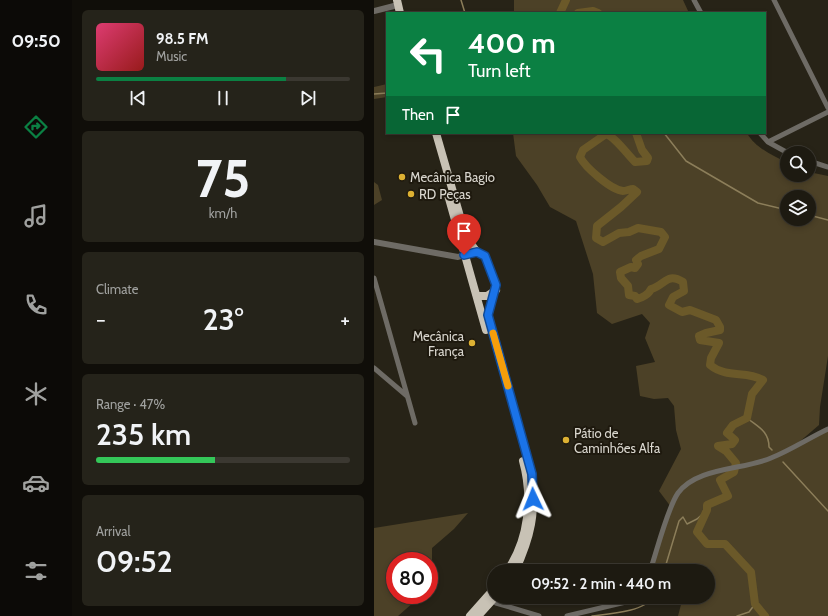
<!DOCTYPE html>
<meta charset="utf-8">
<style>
:root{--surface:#1d1a11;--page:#25231a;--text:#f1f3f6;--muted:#a0a19f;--line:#3b3831;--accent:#0b8043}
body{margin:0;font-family:Cabin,sans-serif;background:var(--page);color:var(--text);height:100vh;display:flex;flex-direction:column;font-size:15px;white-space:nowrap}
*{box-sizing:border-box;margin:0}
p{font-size:13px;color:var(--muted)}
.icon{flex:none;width:22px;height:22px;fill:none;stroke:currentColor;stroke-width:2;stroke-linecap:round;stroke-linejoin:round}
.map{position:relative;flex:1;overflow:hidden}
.side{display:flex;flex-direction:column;gap:10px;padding:10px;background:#100e09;width:302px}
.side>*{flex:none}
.hud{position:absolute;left:12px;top:12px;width:380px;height:122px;border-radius:0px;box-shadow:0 2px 6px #0003,0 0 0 1px var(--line);background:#0b8043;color:#fff;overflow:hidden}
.buttons{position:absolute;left:406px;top:146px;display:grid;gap:8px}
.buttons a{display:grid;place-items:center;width:36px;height:36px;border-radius:50%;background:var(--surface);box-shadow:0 2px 6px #0003,0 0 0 1px var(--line);font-size:20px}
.speed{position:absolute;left:12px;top:552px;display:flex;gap:8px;font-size:20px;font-weight:700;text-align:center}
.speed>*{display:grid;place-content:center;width:52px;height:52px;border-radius:50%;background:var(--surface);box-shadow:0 2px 6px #0003,0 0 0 1px var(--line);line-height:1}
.speed .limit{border:6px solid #d22;background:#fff;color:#111}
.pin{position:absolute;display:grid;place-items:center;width:34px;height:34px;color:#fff;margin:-41px -17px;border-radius:50% 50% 50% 0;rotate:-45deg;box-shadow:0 0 4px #0007}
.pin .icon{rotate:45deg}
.me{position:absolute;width:44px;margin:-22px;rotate:358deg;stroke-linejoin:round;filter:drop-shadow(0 0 3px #0008)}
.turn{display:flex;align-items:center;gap:14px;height:84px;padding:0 16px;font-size:18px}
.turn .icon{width:52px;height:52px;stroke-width:2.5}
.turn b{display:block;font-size:28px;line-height:34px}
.then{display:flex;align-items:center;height:38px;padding:0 16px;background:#0003;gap:8px;font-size:15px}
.big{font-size:30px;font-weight:600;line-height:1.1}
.side .card{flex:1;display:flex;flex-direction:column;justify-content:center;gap:6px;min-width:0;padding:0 14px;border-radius:6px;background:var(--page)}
.side .dial{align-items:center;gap:0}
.dial b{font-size:52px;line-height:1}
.song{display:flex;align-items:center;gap:12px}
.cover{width:48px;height:48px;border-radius:6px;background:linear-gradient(135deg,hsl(340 70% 55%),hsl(0 70% 35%))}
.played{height:4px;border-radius:2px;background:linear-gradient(90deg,var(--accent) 75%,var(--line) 75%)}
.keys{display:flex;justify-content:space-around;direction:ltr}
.heat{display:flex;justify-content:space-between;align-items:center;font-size:22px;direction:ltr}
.charge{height:6px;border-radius:3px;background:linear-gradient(90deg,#34c759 47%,var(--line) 0)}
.trip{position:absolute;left:113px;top:564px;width:228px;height:40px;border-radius:20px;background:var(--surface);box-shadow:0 2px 6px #0003,0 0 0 1px var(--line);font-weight:600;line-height:40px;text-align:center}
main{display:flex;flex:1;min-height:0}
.tab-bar{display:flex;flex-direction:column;width:72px;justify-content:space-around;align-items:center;background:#0c0a07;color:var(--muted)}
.tab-bar .icon{width:28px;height:28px}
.tab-bar .active{color:var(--accent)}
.tab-bar b{font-size:18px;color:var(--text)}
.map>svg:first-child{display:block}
</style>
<main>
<nav class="tab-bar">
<b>09:50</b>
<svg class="icon active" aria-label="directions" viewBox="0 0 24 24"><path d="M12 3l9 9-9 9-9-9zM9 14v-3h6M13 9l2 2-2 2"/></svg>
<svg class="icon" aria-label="music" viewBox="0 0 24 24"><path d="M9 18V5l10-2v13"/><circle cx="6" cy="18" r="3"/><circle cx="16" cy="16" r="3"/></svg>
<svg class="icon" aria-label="phone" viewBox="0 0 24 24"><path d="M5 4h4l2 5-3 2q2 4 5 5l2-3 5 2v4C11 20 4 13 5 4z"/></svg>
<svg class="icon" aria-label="climate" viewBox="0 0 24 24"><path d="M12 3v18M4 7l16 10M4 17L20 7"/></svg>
<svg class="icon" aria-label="car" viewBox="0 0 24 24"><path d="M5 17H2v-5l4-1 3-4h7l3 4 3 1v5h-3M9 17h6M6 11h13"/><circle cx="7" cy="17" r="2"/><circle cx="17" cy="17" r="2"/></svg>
<svg class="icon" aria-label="filters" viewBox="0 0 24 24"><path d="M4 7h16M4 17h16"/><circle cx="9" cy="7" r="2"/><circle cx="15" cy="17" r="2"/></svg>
</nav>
<section class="side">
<div class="card">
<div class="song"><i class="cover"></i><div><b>98.5 FM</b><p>Music</p></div></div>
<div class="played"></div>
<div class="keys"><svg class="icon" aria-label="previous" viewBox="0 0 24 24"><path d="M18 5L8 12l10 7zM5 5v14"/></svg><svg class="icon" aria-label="pause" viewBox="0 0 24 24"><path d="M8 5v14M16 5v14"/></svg><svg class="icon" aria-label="next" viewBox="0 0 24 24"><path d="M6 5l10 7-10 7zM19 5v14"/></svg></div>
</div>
<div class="card dial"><b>75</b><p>km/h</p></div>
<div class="card"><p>Climate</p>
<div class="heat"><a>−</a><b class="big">23°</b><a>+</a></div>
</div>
<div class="card"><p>Range · 47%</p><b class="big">235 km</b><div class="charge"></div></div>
<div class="card"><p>Arrival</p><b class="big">09:52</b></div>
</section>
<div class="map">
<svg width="454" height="616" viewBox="0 0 454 616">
<rect width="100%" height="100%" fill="#272317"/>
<!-- green -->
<path fill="#4c4127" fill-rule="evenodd" d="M140 0H309L315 13H140Z
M13 84V97L0 99V87Z
M139 133H373C381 148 399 155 413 163V175H435V172L454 176V356L446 407 445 425 424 443 454 429V616H304L309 597H334V571H276L297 507 285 491 307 449 302 430 300 406 294 398 280 399 266 396 262 366 281 362 271 338 276 323 268 314 238 324 223 313 219 274 202 221 176 207 163 185 142 156ZM413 197H435V219H413Z
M0 182 4 185 8 200 0 205Z
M94 513 80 529 58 548V581L55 587V561H21V595H48L24 616H0V528Z"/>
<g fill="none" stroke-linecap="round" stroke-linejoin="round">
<!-- stream -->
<path stroke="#8c7e5a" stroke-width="1.5" d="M87 0 91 13
M0 94 13 93
M290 133 312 161 384 203 413 210
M435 215 454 220
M373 418C384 427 395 431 395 447L398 450
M409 462 454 511
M290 571 305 521 309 517 313 524 323 519 333 510
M218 616C234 614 271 612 278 597
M363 616 375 612 381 604"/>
<!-- river -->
<path stroke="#6b5929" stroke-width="8" d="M186 13 192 0
M204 13 219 11 224 13
M262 133 268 150 274 158 273 161 261 162C253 154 241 137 232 134L209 150 206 157C211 167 237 190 249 191 252 191 256 189 259 189L263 192 247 207 223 226 222 238 229 242 245 233 255 232 264 228 287 232 291 237 285 249 267 256 262 260 264 264 261 268 257 267 246 272 247 278 254 286 255 295 261 296 263 299C268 298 275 294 277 289 291 285 293 272 309 282L310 291 299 297 295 305 308 312 316 310 342 320 346 327V330L332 333 325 336 326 340 345 343 337 358 336 365C353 379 372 370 389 380L378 394 373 418 359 425 353 433 361 440 358 444 344 446 352 451 362 463 360 472 346 480 354 496 333 505V510L323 532 333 544H351L377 572 381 604 391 616"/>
<!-- minor -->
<path stroke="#6e6b65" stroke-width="5" d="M320 0 327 13
M400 0 454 108
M386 133 394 142 414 153
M394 142 454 112
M435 161 454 167
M0 278 41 423
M0 368 33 396
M276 571C283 551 293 509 304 493 323 467 369 470 397 458 417 450 435 438 454 429
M118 600 122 603 165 616
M193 616 256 601 264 597"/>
<!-- tertiary -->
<path stroke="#6e6b65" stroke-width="6" d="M0 11 20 6
M0 242 84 257 90 255"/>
<!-- trunk -->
<path stroke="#c8c2b5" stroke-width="8" d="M23 0 26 13
M62 133 92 237 103 252 111 256 122 285 114 315 158 474C162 513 157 537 141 571
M74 195 112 330
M103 296H113L122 290
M133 571C155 540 159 497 149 461
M96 616 120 589
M104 616 121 597"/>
</g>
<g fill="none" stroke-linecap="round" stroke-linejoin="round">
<defs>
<path id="route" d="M90 255 103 252 111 256 122 285 114 315 158 474 159 499"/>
</defs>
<!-- route casing -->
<use href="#route" stroke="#114b97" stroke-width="10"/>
<!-- route -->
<use href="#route" stroke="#1a73e8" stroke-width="7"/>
<!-- slow -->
<path stroke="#f59e0b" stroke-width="7" d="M119 333 134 386"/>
</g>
<!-- markers -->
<g fill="#ddb133" stroke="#1e190e" stroke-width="1.5">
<circle cx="28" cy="177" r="4"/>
<circle cx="37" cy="194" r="4"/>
<circle cx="98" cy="343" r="4"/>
<circle cx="192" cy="440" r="4"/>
</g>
<g text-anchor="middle" stroke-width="4" stroke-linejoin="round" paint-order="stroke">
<!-- poi labels -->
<g font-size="13" fill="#d9d6ce" stroke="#1e190e" text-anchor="start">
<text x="36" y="182">Mecânica Bagio</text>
<text x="45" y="199">RD Peças</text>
<text x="90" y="341" text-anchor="end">Mecânica<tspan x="90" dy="15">França</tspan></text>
<text x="200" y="438">Pátio de<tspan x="200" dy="15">Caminhões Alfa</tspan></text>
</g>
</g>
</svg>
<div class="buttons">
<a><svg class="icon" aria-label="search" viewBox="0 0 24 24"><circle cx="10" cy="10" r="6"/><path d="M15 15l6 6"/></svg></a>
<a><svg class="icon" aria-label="layers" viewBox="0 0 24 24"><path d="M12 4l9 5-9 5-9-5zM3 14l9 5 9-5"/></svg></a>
</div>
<div class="speed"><div class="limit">80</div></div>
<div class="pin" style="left:90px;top:255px;background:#d93025"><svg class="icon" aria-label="arrive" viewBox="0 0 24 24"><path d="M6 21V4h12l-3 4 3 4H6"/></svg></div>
<svg class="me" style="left:159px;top:499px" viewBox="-20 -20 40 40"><path d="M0-17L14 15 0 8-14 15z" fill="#1a73e8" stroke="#fff" stroke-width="4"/></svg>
<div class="trip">09:52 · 2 min · 440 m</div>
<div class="hud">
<div class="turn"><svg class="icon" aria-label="left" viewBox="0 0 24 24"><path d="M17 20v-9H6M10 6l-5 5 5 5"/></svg><div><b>400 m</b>Turn left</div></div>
<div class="then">Then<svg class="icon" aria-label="arrive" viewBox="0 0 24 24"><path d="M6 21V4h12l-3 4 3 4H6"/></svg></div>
</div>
</div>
</main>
